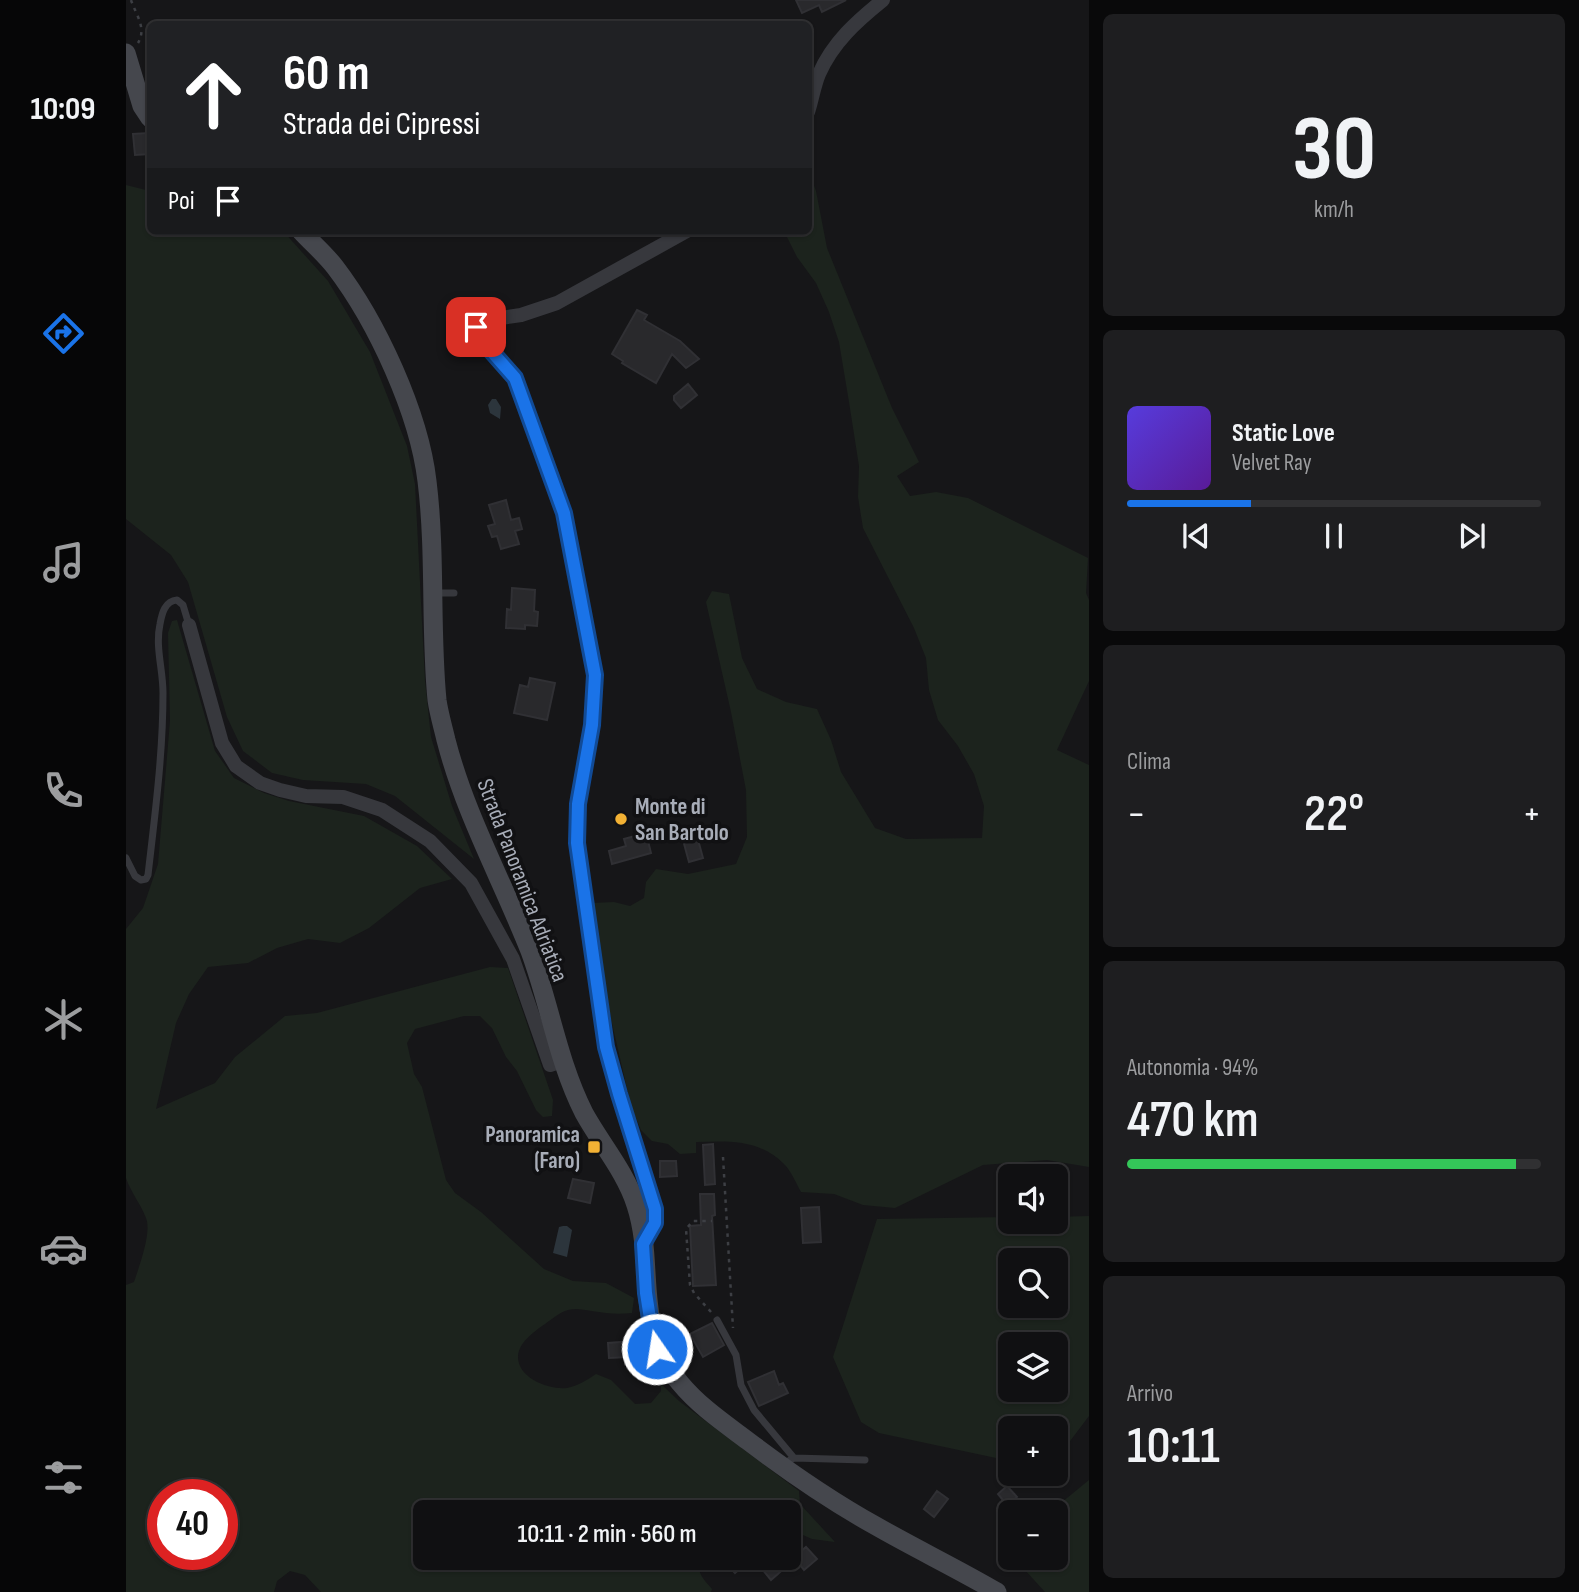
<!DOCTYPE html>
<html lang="it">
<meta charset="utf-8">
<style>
:root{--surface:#101012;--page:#1e1e20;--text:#f1f3f6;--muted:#9c9d9f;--line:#303032;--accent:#1a73e8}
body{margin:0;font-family:"Sofia Sans Condensed",sans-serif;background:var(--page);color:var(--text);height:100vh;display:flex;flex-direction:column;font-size:26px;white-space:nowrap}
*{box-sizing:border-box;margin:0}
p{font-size:23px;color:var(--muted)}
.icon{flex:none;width:38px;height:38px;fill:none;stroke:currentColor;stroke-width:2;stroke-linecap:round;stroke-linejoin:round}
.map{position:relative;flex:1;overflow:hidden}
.drawer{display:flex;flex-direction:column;gap:14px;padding:14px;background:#09090a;width:490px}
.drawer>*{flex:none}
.banner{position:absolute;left:21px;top:21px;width:665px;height:214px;border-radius:10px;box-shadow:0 2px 5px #0004,0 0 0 2px var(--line);background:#202124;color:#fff;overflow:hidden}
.controls{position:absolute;left:872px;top:1164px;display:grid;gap:14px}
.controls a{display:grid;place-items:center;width:70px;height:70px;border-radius:10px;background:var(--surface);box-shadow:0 2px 5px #0004,0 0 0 2px var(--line);font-size:35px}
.speed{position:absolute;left:21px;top:1479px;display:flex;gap:14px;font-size:35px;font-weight:700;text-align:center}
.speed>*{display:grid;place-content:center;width:91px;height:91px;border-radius:50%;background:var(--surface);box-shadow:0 2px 5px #0004,0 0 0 2px var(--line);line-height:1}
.speed .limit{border:10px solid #d22;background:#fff;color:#111}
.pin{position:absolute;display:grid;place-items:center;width:60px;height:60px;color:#fff;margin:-30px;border-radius:14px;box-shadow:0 4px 10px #0006}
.me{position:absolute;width:77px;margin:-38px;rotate:347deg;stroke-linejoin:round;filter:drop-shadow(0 0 5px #0008)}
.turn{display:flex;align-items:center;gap:24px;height:147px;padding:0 21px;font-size:32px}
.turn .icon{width:91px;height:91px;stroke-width:2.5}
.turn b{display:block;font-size:49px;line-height:60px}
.then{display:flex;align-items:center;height:66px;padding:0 21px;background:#0003;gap:14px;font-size:26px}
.big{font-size:52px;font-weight:600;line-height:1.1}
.drawer .card{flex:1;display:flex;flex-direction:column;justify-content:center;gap:10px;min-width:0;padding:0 24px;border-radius:10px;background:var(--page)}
.drawer .dial{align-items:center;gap:0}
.dial b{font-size:91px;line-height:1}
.song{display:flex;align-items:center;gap:21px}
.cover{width:84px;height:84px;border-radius:10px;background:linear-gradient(135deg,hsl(250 70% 55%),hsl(270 70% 35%))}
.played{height:7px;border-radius:4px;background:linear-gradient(90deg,var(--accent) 30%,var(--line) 30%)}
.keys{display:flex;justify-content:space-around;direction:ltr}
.heat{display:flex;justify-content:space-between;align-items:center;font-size:38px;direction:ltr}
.charge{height:10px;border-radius:5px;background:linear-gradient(90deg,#34c759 94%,var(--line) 0)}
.trip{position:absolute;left:287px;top:1500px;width:388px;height:70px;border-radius:10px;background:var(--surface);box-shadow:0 2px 5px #0004,0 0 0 2px var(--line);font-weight:600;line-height:70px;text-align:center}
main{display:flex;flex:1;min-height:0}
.tabs{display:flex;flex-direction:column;width:126px;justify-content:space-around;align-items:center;background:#060607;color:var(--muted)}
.tabs .icon{width:49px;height:49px}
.tabs .active{color:var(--accent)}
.tabs b{font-size:32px;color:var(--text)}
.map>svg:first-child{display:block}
</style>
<main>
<nav class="tabs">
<b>10:09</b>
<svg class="icon active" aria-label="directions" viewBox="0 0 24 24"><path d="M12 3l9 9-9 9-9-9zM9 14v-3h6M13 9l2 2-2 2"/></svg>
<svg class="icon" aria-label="music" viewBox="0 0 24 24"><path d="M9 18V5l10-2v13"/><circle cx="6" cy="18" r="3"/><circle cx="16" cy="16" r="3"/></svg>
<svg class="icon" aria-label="phone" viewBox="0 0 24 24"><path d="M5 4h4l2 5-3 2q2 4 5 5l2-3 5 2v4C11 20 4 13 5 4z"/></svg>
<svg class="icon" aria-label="climate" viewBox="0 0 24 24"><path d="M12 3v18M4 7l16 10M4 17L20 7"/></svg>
<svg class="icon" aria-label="car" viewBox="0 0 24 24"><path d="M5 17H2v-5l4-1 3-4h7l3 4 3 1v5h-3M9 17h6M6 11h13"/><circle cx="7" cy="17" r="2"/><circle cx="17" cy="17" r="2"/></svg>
<svg class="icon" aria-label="filters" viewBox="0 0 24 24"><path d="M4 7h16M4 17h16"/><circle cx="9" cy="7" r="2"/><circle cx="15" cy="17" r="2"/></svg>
</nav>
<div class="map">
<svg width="963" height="1592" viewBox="0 0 963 1592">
<rect width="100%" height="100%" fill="#161618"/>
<!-- green -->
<path fill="#1c231d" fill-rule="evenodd" d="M683 171 690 191 701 248 766 408 793 462 771 476 784 496 810 492 842 498 962 558 960 593 963 600V681L931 750 963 765V1167L921 1160 857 1165 769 1208 737 1205 708 1194 675 1192C670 1183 665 1171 658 1164 633 1139 603 1141 570 1142V1153L554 1154 542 1144 526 1141 515 1130 505 1106 485 1019 466 903 488 902 504 906 518 898 520 882 530 869 562 874 610 864 621 837 620 790 605 712 580 602 586 591 603 594 616 658 631 689 660 702 691 709 705 740 715 772 749 828 780 839 856 838 858 806 848 774 832 746 812 720 803 690 800 658 788 628 737 528 732 497 733 466 723 402 713 342 703 312 690 283 671 257 658 231H682Z
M0 185 24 191V231H157L202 281 244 352 281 446 289 484 299 681 305 737 326 806 348 859 269 796 240 784 177 780 146 773 117 751 101 717 62 582 45 555 0 519Z
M51 620 89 751 108 778 138 793 163 801 238 816 291 846 326 879 294 888 243 928 214 943 182 939 151 948 122 963 82 967 63 994 50 1023 30 1109 89 1083 109 1057 159 1016 191 1013 364 967 382 968 427 1100 426 1116 417 1117 410 1110 391 1071 380 1057 366 1028 354 1016H338L289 1029 281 1043 288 1074 296 1087 320 1180 329 1193 355 1212 418 1269 447 1281 480 1283 508 1298 506 1313C495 1314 484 1314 473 1312 462 1311 453 1307 442 1310 434 1312 426 1319 419 1324 409 1331 393 1342 392 1356 391 1378 423 1390 441 1388 452 1386 461 1380 470 1374L485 1380 509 1404 525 1403 535 1391V1384L553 1401 673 1491 674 1504 709 1542 686 1539 663 1529V1512H632L593 1498H577L567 1512H299V1558H578C567 1569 577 1579 586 1589L585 1592H195L179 1575 164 1571 151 1581 148 1592H0V1285L8 1282C13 1267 26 1232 20 1218 15 1204 5 1193 0 1178V929L17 908 32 864 44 721 42 633 46 621ZM37 1494H96V1554H37Z
M963 1216V1416L929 1461V1428H884V1461L753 1433 735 1422 707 1357 751 1219 884 1217V1222H929V1217ZM929 1260V1306H884V1260ZM929 1344V1390H884V1344Z
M963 1480V1592H919L888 1558H929V1512H924Z"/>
<!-- water -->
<path fill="#2c353c" d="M366 399H370L375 407 374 419 364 413 362 405Z
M437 1226H441L446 1230 441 1257 427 1253 433 1227Z"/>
<!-- building -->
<path fill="#29292c" stroke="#303034" stroke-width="2" d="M670 0H720L696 12 693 5 676 13Z
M23 133 24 154 9 155 7 134Z
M511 310 521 315 518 320 554 341 573 359 560 368 546 354 530 383 496 363 497 361 486 354Z
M562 384 571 395 555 408 548 400V396Z
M380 500 385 520 393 518 396 529 389 531 393 544 375 549 371 536 366 537 362 526 369 524 363 505Z
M386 588 409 590 408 611 412 612 411 626 399 625V629L380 628 381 609 385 610Z
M404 678 429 683 421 720 388 713 394 685 402 687Z
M520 833 525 853 486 864 483 851 500 846 498 839Z
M571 836 577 858 563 862 557 840Z
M587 1144 589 1184 579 1185 577 1145Z
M534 1161H550L551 1176 534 1177Z
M447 1179 468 1183 464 1203 442 1198Z
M574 1194H588L589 1215 586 1216 590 1285 567 1286 564 1226 575 1225Z
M693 1207 695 1242 677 1243 675 1208Z
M586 1323 598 1345 577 1357 564 1334Z
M507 1341 508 1353 501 1354 502 1357 483 1358 482 1343Z
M648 1371 653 1385 657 1383 662 1393 633 1406 622 1382Z
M881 1486 891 1497 881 1505 872 1494Z
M811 1491 822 1499 808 1517 798 1509Z
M680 1547 691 1559 678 1570 668 1557Z
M610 1558H626L609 1573 602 1565Z
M627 1558H654L661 1566 645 1580Z"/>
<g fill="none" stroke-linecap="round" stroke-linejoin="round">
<!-- path -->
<path stroke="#3d3f44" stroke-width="2.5" stroke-dasharray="3.5 5" stroke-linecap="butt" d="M5 0C10 15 21 28 12 43
M597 1157 607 1328
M585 1312 568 1293 564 1285 560 1229 567 1221H586"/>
<!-- lane -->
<path stroke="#37383d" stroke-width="7" d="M309 593H328
M0 858 9 876 15 880 20 879 22 875C29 814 37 754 37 693 37 669 29 647 34 624 36 613 39 601 51 600L57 605 63 625
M591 1320 610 1355 615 1385 628 1410 668 1458
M664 1460 668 1458 739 1460"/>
<!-- street -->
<path stroke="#37383d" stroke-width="14" d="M682 112C686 100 688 86 693 74 707 42 731 21 757 0
M63 625 96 743 110 766 134 783 154 790 180 796 217 797 256 810 304 841 345 883 387 959 424 1065 436 1061
M517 1244 529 1223V1209L480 1047 451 843V804L466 725 469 675 438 514 389 378 352 336 350 327 355 321 395 315 431 303 561 231"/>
<!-- secondary -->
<path stroke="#45474d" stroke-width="19" d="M0 53 16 106 24 118
M175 231C186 243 199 254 209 267 251 322 293 413 301 481 310 554 304 628 311 700 313 714 317 727 320 740 339 814 376 880 404 951 424 1005 432 1062 458 1113 475 1144 499 1171 510 1205 530 1267 506 1326 554 1383 573 1406 598 1423 622 1441 663 1472 705 1501 750 1526 790 1549 832 1569 871 1592"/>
</g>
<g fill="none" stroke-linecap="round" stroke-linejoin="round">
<defs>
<path id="route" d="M350 327 352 336 389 378 438 513 469 675 466 725 452 804 451 843 480 1047 493 1094 529 1209V1223L517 1244 520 1293 526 1331 531 1349"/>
</defs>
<!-- route casing -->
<use href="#route" stroke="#114b97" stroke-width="18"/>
<!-- route -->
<use href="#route" stroke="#1a73e8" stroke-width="12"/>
</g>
<!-- markers -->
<g fill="#f2b134" stroke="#111113" stroke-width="2.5">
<circle cx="495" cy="819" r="7"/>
<rect x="461" y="1140" width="14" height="14" rx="3.5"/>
</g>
<g text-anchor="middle" stroke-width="7" stroke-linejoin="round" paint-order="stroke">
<!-- poi labels -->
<g font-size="23" font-weight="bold" fill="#a8adb8" stroke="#111113" text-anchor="start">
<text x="509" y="814">Monte di<tspan x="509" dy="26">San Bartolo</tspan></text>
<text x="454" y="1142" text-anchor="end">Panoramica<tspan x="454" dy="26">(Faro)</tspan></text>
</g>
<!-- street labels -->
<g font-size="23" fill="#a8adb8" stroke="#111113">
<text transform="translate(397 880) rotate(69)" y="8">Strada Panoramica Adriatica</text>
</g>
</g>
</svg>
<div class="controls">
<a><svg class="icon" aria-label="sound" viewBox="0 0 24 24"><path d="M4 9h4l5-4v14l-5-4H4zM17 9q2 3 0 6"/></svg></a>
<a><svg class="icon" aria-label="search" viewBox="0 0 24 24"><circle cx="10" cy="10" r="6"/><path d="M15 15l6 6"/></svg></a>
<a><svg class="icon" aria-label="layers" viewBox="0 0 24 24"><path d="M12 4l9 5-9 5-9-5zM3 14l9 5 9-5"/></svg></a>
<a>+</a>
<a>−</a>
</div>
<div class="speed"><div class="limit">40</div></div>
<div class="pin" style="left:350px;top:327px;background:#d93025"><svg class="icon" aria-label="arrive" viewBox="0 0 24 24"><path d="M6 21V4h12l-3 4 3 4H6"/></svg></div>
<svg class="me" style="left:531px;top:1349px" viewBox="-20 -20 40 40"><circle r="17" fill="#1a73e8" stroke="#fff" stroke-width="3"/><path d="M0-11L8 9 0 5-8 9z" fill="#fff"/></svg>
<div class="trip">10:11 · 2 min · 560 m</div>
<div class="banner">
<div class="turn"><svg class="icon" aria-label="ahead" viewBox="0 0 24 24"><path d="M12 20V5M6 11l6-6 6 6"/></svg><div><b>60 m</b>Strada dei Cipressi</div></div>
<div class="then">Poi<svg class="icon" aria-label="arrive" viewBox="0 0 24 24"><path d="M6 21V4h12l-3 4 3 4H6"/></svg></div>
</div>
</div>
<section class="drawer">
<div class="card dial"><b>30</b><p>km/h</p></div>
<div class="card">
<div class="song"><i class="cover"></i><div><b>Static Love</b><p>Velvet Ray</p></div></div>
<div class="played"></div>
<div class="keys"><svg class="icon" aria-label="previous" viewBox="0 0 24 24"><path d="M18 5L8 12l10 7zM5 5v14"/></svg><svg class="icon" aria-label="pause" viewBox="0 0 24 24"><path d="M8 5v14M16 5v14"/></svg><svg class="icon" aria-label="next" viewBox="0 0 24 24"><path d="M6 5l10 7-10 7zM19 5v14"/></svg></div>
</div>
<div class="card"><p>Clima</p>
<div class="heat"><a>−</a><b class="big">22°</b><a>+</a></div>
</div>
<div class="card"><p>Autonomia · 94%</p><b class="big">470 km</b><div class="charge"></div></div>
<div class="card"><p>Arrivo</p><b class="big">10:11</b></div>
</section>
</main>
